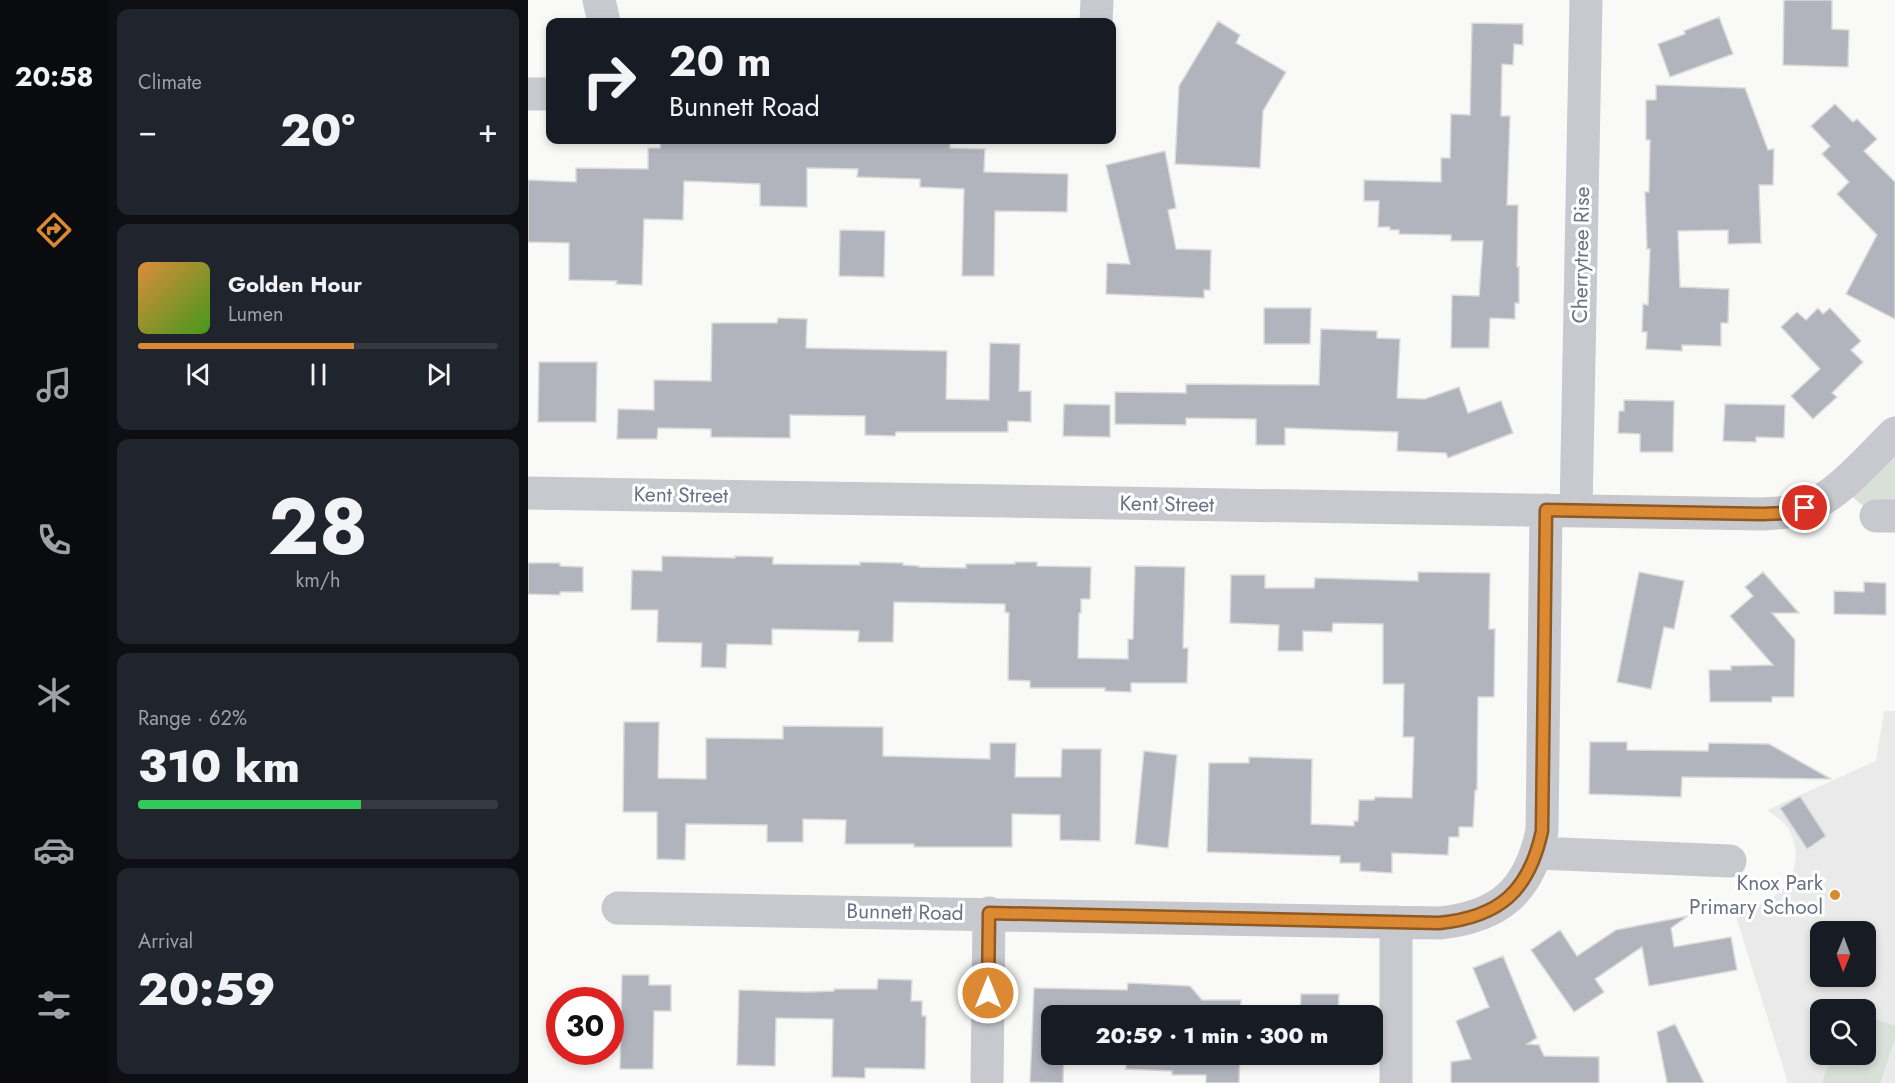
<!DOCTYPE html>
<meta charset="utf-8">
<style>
:root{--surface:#171b24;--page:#20242c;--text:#f1f3f6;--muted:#9ea1a6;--line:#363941;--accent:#dc8934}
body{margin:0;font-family:Jost,sans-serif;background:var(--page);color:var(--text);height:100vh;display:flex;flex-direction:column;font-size:22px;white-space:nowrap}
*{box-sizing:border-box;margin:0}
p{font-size:20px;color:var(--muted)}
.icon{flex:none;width:33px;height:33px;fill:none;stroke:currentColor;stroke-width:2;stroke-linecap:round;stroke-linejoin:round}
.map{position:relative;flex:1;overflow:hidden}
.side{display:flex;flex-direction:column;gap:9px;padding:9px;background:#0d0f14;width:420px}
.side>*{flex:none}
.guide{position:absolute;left:18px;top:18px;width:570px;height:126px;border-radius:12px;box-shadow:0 3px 9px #0003;background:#171b24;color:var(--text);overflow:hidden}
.needle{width:39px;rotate:181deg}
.controls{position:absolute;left:1282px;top:921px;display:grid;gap:12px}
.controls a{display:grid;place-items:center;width:66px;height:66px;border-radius:12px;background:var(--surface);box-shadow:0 3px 9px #0003;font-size:30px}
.speed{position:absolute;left:18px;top:987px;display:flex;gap:12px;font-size:30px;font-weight:700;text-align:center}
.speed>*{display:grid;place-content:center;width:78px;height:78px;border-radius:50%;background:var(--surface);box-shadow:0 3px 9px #0003;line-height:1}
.speed .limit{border:9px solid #d22;background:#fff;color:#111}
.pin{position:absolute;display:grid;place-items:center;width:51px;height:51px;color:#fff;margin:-26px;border:3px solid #fff;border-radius:50%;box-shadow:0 2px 6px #0007}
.me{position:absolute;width:66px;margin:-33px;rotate:0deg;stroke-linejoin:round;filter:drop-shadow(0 0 4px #0008)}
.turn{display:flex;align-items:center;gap:21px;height:126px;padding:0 24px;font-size:27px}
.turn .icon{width:78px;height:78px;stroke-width:2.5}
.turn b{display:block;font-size:42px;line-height:51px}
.big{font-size:45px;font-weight:800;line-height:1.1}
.side .tile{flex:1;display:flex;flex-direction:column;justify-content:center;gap:9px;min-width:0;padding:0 21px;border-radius:12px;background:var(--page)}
.side .dial{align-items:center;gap:0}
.dial b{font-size:78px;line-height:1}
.song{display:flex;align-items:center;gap:18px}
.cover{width:72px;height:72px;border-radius:9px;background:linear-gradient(135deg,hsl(30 70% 55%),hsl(100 70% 35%))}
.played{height:6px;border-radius:3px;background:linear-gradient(90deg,var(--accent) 60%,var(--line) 60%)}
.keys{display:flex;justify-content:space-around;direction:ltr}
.heat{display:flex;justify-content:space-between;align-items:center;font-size:33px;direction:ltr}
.charge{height:9px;border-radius:4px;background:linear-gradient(90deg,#34c759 62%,var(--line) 0)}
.trip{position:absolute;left:513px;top:1005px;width:342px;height:60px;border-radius:12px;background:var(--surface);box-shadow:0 3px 9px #0003;font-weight:800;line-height:60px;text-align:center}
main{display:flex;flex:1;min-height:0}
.menu{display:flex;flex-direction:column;width:108px;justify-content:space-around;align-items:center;background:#090b0e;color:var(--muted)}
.menu .icon{width:42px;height:42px}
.menu .selected{color:var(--accent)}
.menu b{font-size:27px;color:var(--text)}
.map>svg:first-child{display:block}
</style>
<main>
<nav class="menu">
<b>20:58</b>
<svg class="icon selected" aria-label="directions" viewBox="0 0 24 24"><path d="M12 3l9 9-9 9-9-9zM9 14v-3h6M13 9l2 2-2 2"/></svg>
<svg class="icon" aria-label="music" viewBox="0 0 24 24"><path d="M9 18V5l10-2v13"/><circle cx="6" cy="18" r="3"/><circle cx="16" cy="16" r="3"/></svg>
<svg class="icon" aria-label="phone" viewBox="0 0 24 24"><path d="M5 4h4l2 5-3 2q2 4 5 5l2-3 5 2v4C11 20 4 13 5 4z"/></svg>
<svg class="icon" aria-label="climate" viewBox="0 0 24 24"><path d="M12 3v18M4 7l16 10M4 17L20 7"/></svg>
<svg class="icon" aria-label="car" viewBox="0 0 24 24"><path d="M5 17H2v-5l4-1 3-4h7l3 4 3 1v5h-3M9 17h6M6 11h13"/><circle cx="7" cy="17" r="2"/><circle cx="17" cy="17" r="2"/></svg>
<svg class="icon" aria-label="filters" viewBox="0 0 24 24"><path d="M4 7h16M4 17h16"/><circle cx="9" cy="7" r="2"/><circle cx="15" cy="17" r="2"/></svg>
</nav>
<section class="side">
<div class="tile"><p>Climate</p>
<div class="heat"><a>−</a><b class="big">20°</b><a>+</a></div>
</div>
<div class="tile">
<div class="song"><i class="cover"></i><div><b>Golden Hour</b><p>Lumen</p></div></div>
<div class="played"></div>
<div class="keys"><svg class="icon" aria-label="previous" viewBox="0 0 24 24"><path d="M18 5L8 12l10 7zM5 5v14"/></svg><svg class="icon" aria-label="pause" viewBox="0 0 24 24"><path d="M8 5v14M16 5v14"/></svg><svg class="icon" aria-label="next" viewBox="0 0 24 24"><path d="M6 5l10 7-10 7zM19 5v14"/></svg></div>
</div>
<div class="tile dial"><b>28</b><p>km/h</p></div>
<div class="tile"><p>Range · 62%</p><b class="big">310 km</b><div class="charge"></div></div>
<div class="tile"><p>Arrival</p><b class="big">20:59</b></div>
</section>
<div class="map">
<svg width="1367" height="1083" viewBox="0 0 1367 1083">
<rect width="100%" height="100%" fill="#f9f9f7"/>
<!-- built -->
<path fill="#eaeaea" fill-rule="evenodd" d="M1356 711H1367V1083H1260L1204 904 1221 906 1233 904 1243 899 1258 886 1264 875 1267 865 1268 853 1266 842 1261 829 1254 821 1239 810 1348 761ZM1293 932H1338V976H1293ZM1293 1010H1338V1054H1293Z"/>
<!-- green -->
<path fill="#d9e0d8" d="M1367 433V516H1348L1312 487Z
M1338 1016 1367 1026V1039L1352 1083H1294L1304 1055 1338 1054Z"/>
<!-- building -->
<path fill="#b1b4bd" stroke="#dbdbd9" stroke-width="1.5" d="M1256 0H1304V29L1321 30 1320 67 1255 65Z
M1191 17 1205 54 1142 77 1130 44 1157 34 1156 31Z
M690 21 712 35 708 43 758 72 735 111 732 168 647 164 651 86Z
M944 23 995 24V45L986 44 985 65 974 64 973 116H982L979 205H990L989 267H991V303H987V319L962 318 961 348H923L924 295 951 296 955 241H923V235L871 234V230H862V227H850L851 201H836V180L913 182V158H922L923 114 942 115Z
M1128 85 1217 88 1240 150 1246 149 1245 185H1231L1233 243 1200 244V230L1150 231 1152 287 1201 289 1200 323H1193V346L1154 345V351L1118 349 1119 332H1114L1115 304 1120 305 1122 249H1119L1118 218 1117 192H1121L1122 140H1118V100H1128Z
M1307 104 1325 122 1329 119 1349 139 1336 151 1367 182V319L1318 294 1349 235 1309 194 1321 182 1294 154 1302 146 1283 126Z
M132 140H422V148L457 149 456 172 540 174 539 212 467 211 466 276H434L436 189 392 187V179L329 177 330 169 279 168V207L232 206V184L156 181 155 220 116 219 114 285 88 284 89 281 41 280V243L0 242V180L48 182V168L120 169V148H132Z
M637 151 648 208 640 210 648 249 683 250 682 290H676V298L578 294 579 263 602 264 578 165Z
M312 230 357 231 356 277 311 276Z
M736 308H783L782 344H736Z
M1290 308 1295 314 1302 308 1333 341 1323 350 1335 362 1304 393 1309 397 1285 419 1263 396 1292 369 1253 327 1269 312 1278 320Z
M250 318 279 319 278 348 419 351 418 399 461 400 462 343 492 344 491 391H503V422L480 421V432H368L367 436 337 435V416L262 415V438L183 437V429L130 428 129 439H89L90 409 126 410V380L183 381 184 323H249Z
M793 329 849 331V338L872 339 869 398 897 399 931 387 940 413 973 401 985 433 920 458 918 453 869 451 870 432 757 428V445H728V419L658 418V425L587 424V392L658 393V384L791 385Z
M11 362H69L68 422H10Z
M1096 400 1146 401 1145 452H1112V434L1090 433 1091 411H1096Z
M536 404 582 405V437L535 436Z
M1197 404 1257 405 1256 438 1228 437V442L1195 441Z
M134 556 207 558V556L245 557V564L332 565V562L375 563V565L391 566V567L438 568V564H487V562H509V566L563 567 562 599H553V613H551L550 658 600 659V639H605L607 566 657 567 655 648H660L659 683H603V692L577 691V688H502V681L480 680 481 613 477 612V604L366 602 365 642H330L331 631 244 629V645L199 644 198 668 173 667 174 643 129 642 130 610H103L104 570 134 571Z
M0 563H32V566L55 567V592H32V595L0 594Z
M890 572 962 573 961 629H967L966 697H950L949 790H947L945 827H931V837H921L920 855 864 853V873L832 871V863H812V856L679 852 681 763H721V757L784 759 783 824 826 826V821H830L831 800H846L847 797 884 798 886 737H875L876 684H855V624L805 623 804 632 775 631V651H750L751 625 702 623 703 575H737V588H786L787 578 890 581Z
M1111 572 1156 581 1146 629 1136 627 1123 689 1089 682Z
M1235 572 1271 613H1244L1267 640 1266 697H1244V702H1182L1181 670H1203V666L1245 665 1202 616 1225 596 1217 587Z
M1336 582 1358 583V615L1306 614V591L1336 592Z
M96 722H131L130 778 178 779V738L255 739V726L355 727V756L462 759V743H488L487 777H533L534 749H573L572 841 532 840V815L484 814V847H386V844H317L318 820 275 819V842H239V825L158 824 157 860 129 859V812H95Z
M1062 742H1099V750L1180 751 1181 743 1241 744 1303 779 1154 777 1153 797 1061 794Z
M616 751 649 755 640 848 607 844Z
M1272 796 1298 836 1279 849 1252 808Z
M1160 916 1143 928 1146 947 1203 937 1209 970 1121 986 1114 947 1067 979 1076 992 1046 1012 1003 950 1032 930 1049 956 1088 930Z
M975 956 1009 1038 999 1044 1011 1045 1016 1056 1071 1057V1083H923V1062L943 1059 928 1021 961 1007 945 968Z
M94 975H121V985H143V1011H126L125 1069H92Z
M350 979 384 980 383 1001H394V1016H398L397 1069 337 1068V1078L304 1077 305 1019 248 1018 247 1066 209 1065 211 990 279 992 306 991V989H349Z
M600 983 662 986 674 1000H713L712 1016H524V1054H536L535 1083 502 1082 506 988 599 990Z
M773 994H811L810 1016H772Z
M1147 1024 1176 1083H1139L1129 1032Z
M598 1054H712L711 1083H678V1075H644V1071L598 1069Z"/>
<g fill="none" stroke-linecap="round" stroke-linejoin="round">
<!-- minor -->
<path stroke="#c8c9ce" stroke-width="33" d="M71 0 76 22
M568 22 569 0
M0 94H22
M0 493 1235 514C1249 513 1264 513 1277 508 1309 497 1342 457 1367 433
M1048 511 1058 0
M1348 516H1367
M1009 853 1202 861
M90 908 911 923C972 917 1001 891 1014 831L1018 510
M459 1083 461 913
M868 1083V922"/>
</g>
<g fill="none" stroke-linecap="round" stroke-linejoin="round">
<defs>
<path id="route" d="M460 993 461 913 911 923C972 917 1001 891 1014 831L1018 510 1235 514 1257 513 1277 508"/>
</defs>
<!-- route casing -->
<use href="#route" stroke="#8f5922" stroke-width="15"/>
<!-- route -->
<use href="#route" stroke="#dc8934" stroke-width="10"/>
</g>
<!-- markers -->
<circle fill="#dc8934" stroke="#fff" stroke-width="2" cx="1307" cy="895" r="6"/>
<g text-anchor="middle" stroke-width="6" stroke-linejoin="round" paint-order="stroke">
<!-- street labels -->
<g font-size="21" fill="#6a7287" stroke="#fff">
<text transform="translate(1053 255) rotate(-89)" y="7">Cherrytree Rise</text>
<text transform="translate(153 495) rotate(1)" y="7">Kent Street</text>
<text transform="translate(639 504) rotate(1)" y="7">Kent Street</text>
<text transform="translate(377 912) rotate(1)" y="7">Bunnett Road</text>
</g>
<!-- poi labels -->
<g font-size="21" fill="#6a7287" stroke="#fff" text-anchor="end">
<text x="1295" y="890">Knox Park<tspan x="1295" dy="24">Primary School</tspan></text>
</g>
</g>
</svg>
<div class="controls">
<a><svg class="needle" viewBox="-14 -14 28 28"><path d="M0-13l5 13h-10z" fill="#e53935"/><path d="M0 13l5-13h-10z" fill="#9ea1a6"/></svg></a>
<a><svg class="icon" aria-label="search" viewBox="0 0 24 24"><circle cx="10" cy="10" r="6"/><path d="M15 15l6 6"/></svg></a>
</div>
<div class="speed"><div class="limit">30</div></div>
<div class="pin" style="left:1277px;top:508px;background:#d93025"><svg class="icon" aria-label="arrive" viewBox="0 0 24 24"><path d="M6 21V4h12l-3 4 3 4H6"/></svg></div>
<svg class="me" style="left:460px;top:993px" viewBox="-20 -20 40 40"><circle r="17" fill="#dc8934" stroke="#fff" stroke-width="3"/><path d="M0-11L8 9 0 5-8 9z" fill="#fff"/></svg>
<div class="trip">20:59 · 1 min · 300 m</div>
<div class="guide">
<div class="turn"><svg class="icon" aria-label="right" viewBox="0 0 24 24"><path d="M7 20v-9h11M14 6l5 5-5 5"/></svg><div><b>20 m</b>Bunnett Road</div></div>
</div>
</div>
</main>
